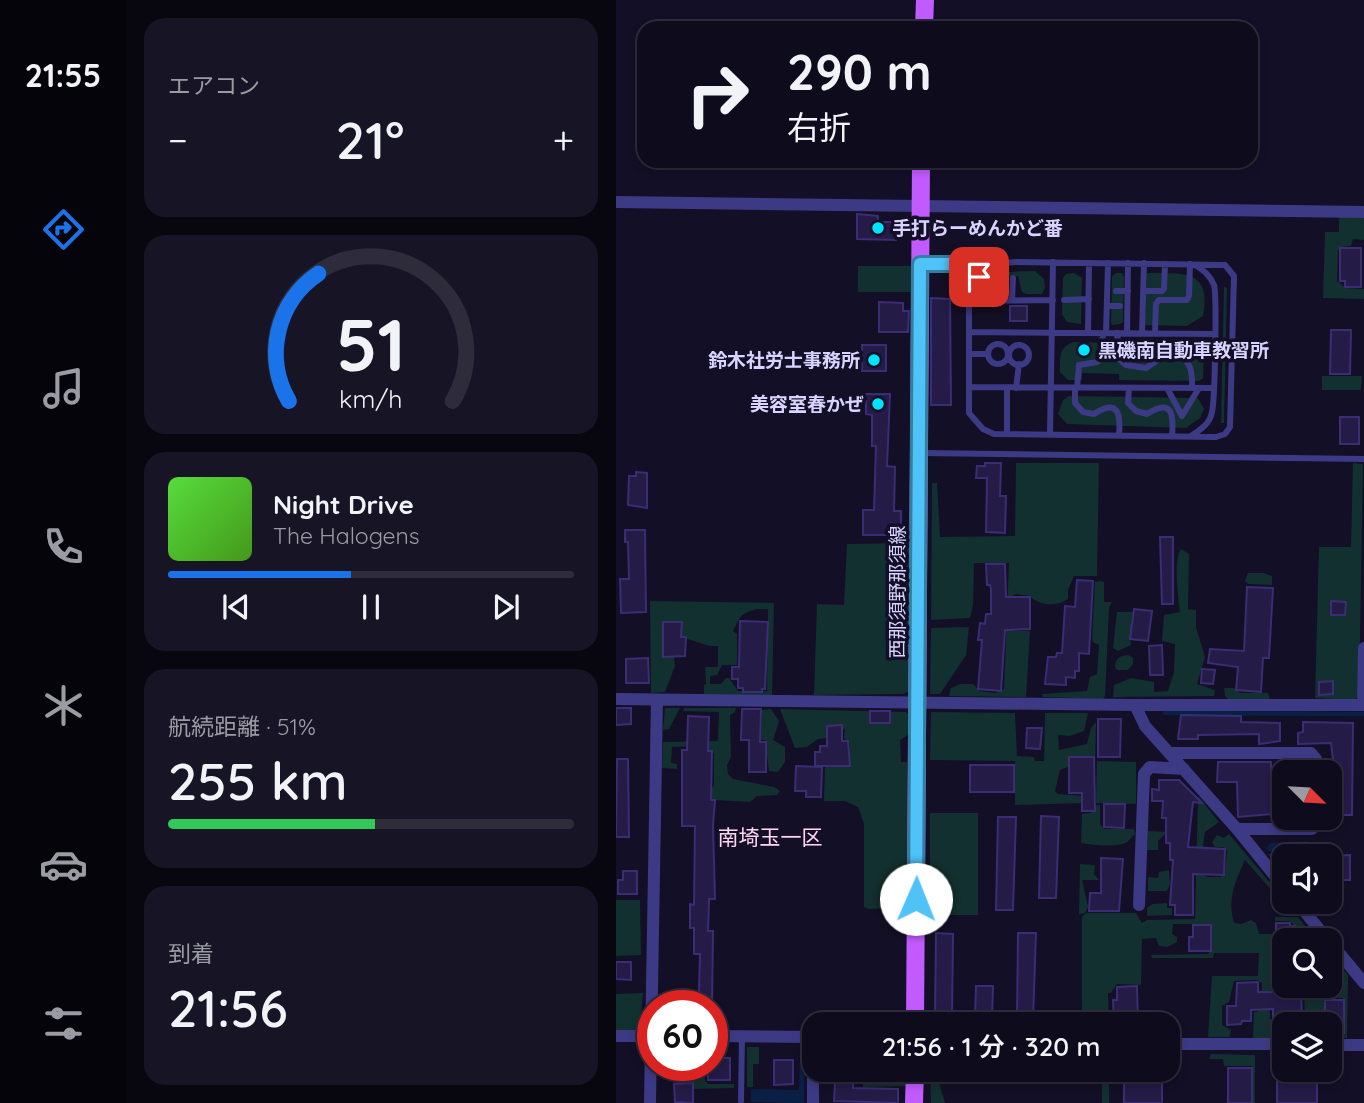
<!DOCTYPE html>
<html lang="ja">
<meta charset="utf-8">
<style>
:root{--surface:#0e0b1c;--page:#171425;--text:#f1f3f6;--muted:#9b9ba3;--line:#2e2b3b;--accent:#1a73e8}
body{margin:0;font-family:Quicksand,"Noto Sans JP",sans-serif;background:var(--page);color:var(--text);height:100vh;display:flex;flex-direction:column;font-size:26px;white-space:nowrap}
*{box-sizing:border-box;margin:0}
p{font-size:23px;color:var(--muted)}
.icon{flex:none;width:38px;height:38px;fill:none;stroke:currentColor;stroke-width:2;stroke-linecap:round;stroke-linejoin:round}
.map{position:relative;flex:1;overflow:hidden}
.drawer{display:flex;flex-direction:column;gap:18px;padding:18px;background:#08060f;width:490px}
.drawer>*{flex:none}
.hud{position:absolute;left:21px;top:21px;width:621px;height:147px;border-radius:21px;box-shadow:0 4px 10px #0003,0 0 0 2px var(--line);background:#0e0b1c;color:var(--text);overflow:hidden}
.needle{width:46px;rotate:114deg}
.fabs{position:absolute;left:656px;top:760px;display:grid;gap:14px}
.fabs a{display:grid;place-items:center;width:70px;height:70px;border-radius:14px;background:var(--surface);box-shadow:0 4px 10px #0003,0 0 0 2px var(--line);font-size:35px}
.speed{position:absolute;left:21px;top:990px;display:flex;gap:14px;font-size:35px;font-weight:700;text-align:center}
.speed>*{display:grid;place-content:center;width:91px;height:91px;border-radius:50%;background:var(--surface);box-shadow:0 4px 10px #0003,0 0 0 2px var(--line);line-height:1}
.speed .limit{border:10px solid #d22;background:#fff;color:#111}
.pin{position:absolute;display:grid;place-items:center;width:60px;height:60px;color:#fff;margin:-30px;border-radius:14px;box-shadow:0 4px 10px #0006}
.me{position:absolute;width:77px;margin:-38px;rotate:1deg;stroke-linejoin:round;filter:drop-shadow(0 0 5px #0008)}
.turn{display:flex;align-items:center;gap:24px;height:147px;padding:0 35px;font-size:32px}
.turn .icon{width:91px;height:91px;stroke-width:2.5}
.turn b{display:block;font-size:49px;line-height:60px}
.big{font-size:52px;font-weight:600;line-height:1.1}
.drawer .widget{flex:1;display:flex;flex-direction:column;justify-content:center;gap:10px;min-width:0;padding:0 24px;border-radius:21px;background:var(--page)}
.drawer .dial{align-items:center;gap:0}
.dial svg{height:182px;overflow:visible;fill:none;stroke:var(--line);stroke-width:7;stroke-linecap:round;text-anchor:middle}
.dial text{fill:var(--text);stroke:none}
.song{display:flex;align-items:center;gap:21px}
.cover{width:84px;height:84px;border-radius:10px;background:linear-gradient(135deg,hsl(110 70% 55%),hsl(100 70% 35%))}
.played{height:7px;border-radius:4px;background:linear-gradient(90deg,var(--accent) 45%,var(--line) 45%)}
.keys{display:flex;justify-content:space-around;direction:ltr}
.heat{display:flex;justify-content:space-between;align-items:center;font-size:38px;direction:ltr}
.charge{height:10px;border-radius:5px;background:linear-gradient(90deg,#34c759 51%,var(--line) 0)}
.trip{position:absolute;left:186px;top:1012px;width:378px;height:70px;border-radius:21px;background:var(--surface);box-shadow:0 4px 10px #0003,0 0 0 2px var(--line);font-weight:600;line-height:70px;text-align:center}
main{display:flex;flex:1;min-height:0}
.tab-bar{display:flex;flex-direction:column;width:126px;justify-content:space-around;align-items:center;background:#06040b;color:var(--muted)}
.tab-bar .icon{width:49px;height:49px}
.tab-bar .on{color:var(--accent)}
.tab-bar b{font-size:32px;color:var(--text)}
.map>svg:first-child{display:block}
</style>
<main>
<nav class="tab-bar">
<b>21:55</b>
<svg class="icon on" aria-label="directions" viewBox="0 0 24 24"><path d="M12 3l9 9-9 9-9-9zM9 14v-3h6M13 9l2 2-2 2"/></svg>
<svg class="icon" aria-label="music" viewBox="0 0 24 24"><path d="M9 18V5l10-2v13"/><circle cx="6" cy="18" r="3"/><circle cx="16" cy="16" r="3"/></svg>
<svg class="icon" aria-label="phone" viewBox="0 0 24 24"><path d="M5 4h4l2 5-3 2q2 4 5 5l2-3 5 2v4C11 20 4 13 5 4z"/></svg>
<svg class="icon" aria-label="climate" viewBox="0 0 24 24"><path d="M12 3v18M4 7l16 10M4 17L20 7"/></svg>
<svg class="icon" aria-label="car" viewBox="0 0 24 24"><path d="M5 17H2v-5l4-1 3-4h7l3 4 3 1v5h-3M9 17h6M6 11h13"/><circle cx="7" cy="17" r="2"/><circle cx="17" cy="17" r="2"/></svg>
<svg class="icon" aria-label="filters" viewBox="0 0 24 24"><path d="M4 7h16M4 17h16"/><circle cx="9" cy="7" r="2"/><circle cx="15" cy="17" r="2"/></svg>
</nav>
<section class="drawer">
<div class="widget"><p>エアコン</p>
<div class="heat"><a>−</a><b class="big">21°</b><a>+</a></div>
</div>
<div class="widget dial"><svg viewBox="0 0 100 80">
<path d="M14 69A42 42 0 1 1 86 69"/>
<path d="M14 69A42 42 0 0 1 27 13" stroke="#1a73e8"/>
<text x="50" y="56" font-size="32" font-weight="700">51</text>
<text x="50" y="72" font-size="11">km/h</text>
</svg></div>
<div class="widget">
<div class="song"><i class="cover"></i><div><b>Night Drive</b><p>The Halogens</p></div></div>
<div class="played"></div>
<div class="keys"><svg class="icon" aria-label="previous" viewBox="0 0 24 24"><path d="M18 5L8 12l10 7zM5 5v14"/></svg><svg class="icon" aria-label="pause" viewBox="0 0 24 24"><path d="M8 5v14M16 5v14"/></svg><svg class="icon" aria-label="next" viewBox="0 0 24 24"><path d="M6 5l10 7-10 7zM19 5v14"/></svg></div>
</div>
<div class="widget"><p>航続距離 · 51%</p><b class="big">255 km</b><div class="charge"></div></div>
<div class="widget"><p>到着</p><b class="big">21:56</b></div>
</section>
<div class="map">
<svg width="748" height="1103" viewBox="0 0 748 1103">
<rect width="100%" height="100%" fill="#130f26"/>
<!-- green -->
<path fill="#12302f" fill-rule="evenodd" d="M723 216H748V240L737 239 735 246 726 247 722 251 721 281 730 288 748 289V299L707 298 709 232H723Z
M242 266H297V292H242Z
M419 271 428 279 429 288 426 294H410L406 292 402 276 392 277V290L389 293 365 294 364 290C377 269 396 272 419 271Z
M458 273 466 278 465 324 451 322 446 314 447 278 450 274Z
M500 273H506L508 277 507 322 504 324 496 325 495 322 496 276Z
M531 273C567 273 596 269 587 316L571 326 529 325Z
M608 287 611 288 608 423H605Z
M457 342 577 345 584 348 588 354 587 378 583 381 503 380V374L466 373V380H452L444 372C444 357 442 348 457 342Z
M706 376H746L745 390H706Z
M453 396 582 398 588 409 584 418 570 428 451 424 442 414 447 400Z
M400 463H483L481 576H458L452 590V599C441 607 423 606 414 596L400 594 396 596V628L399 631H414L410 697 333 696 335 688 344 684H357L364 691 379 693 388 689 393 563H358L357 605 354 618 315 620 316 483H321L324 537 399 536Z
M737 463 747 464 743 694 739 700 699 698 703 547H735Z
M293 543V691L287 694 198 695 201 604 228 605 231 544Z
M565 549 573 554 572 609 580 610V627L589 657 581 684 599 690 598 696 497 697 498 685 515 678 538 682V692L552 691 558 672 559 644 546 641 548 615 564 612C562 597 557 560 565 549Z
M632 573H647L656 576V585L632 584 629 581Z
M484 581 488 582V602H496L493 608 489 696 487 699 427 697 426 694 471 691 474 677 481 674 483 645 477 642 476 638 479 582Z
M34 601 158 603 156 696 88 694V685L90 684 89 667H102V646H94L65 637 66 623 48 622 47 647 58 656 59 666 49 692 35 693ZM141 609H152L151 691H122L113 678H110L105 684H94V676L101 675 106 665H121V634L117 631C125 616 123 614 141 609Z
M501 612H517L514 636 515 645 502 651 497 648Z
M353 627 350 655 324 694H314L315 628Z
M512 655 517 658V664L512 670H501L499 667C500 658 503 656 512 655Z
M608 688H618L624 693H652L654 699H612L609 696Z
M49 708H64L53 729 47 730Z
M68 708H120L119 712 114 715 115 757 111 765 112 774 117 779 158 787 164 791 161 795 141 796 134 802 65 798V788L94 790 98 786V753L84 746 56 747 55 763 61 764V769L46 768 47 742 102 741 103 712 67 711Z
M155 709 163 721 157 740 169 747V762L162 772 153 771 149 740H145L146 710Z
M164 709 290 712 292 714V735L284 740 285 762H291V781L292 903 289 908 253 909 248 907V824L242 807 229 801H208L209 767H232L234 744 228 738 229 728 221 737 202 739 191 747 179 748Z
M315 712 399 713 401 756 418 757 419 761H428L429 713H472L468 731 454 736 442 735 443 750 471 744 475 728 480 722 479 767H474V759L470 756H456L452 759V767L444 770 439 791 442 794 468 796 469 803 399 805V761L314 760Z
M481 761 520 762V804L480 803Z
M582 796 603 822 589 832C586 845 588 860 587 875L591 877H605L609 873 611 851 608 847H599L596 842 601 835 608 838 613 834 661 891 658 893 629 860C619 882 611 899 618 923L625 924 635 920 640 923 643 934H657L656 956 661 959H667L666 990H658L654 994V1019L663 1023V1027L668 1031 667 1038H637L638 1012H641L646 1006V983L641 980 618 981 613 1002 606 1006V1025L615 1030 614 1037H592L596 976H642L643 953H598L597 958H536L535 955 592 954 596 949V924H557L556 934 561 937V942L551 947 543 946 540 938 526 939 525 985 501 984 495 993H492L493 1024H466V917L470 913H520L526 923 531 920 579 919Z
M476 805H484V824L488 829H518L519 834C516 836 514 840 511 842 501 848 476 845 465 843L466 814 475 813Z
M314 813H362V915H317V894H314Z
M532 831 551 832 542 841V850H531Z
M706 852 705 855 668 856 665 864 668 876 652 854Z
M464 864 479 865 478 874 483 880H466L472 907 469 913 463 914Z
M553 870 554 884 551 891H532V877L542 878 543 872Z
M0 900H24L25 955 0 956Z
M551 903V908H556V915L531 916V908L536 904Z
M659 917H682L700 940H687V932L673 921H659Z
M714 955 732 975 731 1038H714V1033L728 1032 727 998H720L709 1024H689L688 985H714Z
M27 993 24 1031H0V994Z
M131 1047H143V1064H137V1087H131Z
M595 1054 639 1055V1103H637L636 1066H608L607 1059H593Z
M78 1066H90L89 1080 92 1084H118V1088L78 1089Z
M247 1069H290V1086L247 1087Z
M314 1069H330C318 1082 326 1089 329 1103H315Z
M483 1069H492L493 1073V1103H486V1075Z"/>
<!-- water -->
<path fill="#0a1f44" d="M692 841V851L658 852 652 851 651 847 655 843Z
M184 1055H189L188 1103 135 1102V1089L183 1090Z"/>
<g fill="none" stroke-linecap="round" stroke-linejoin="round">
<!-- stream -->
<path stroke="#0a1f44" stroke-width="4.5" d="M549 713 748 714"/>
</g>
<!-- building -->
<path fill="#241b47" stroke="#3b2d73" stroke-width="2" d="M241 214 262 216V222H280V240L241 239Z
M724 248H745V287H729V281H724Z
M315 298 334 299 335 405H315Z
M263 302 287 303V311H293L292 332H263Z
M394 306H411V321H394Z
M715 330H735L734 374H714Z
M246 345H270V371H246Z
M250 394H274L271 466 279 467 278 511H285V535H247V510H258L260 446H256V415L250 414Z
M724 417H743V444H724Z
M369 463H385L384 496H390L389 533 370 532 371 478H360L361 466H369Z
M20 472 31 473V508L12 505 13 476H20Z
M9 530H29L30 612 5 613 4 579H13L12 542H9Z
M544 537H557V604H546Z
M370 564H389L390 597H414V629L389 630 385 691 362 689 366 640H362L364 623 369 624 370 614H375V589L374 585H371Z
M461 580 477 581 473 654 463 653V671H459V678L450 677V685L429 684 432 657H440L441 653H446L449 606 459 607Z
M631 587 657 588 653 658H647L645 692 620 690 622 667 592 663 594 649 628 651Z
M715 601 730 602 729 615H715Z
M518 609 536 611 532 641 514 639Z
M124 621 152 622 149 689H146V692H127V688H122V679H116V667H123Z
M47 622H66L65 637H70L69 656 47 657Z
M546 645 547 675H534L533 646Z
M32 658 33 683H10V659Z
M586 669 599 670 597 684 585 683Z
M717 681V694L703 695V682Z
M0 708H15V724L0 725Z
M126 709H145L144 742H150V772H133V740H125Z
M254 711H274V723H254Z
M565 715 625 716V722L664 723V741L643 744V734L582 735V739H562Z
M72 716 93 717 92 751H96L95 800H99L97 826 99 899H93L92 931H97L96 1006H77L78 993H83L84 954H78V928H74V904L78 905 79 826H66V750H71Z
M482 719H505L504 757H482Z
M687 722 737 723 736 815H724V808H714V768H718L715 743 682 744V733L687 732Z
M226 725V741H232L234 766H199V752H204V746H211V726Z
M411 728H426L424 749 410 748Z
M453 757H478L479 811H466V793H453Z
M1 759H12L13 837H0Z
M602 762H655V771H668V813L622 817 621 782H601Z
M354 765H398V792H354Z
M180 766 206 767 205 797H190V791H179Z
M543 780H563L586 803 577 802 572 847 609 849 608 875 577 874V915H559V905H554L557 860H554V843H550V818H546L547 801H536V789L543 790Z
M488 804H509L508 828 488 827Z
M425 816 443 817 440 898H423Z
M382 817H400L397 910H380Z
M734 855V880H714V856Z
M485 858 507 859 503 911H473L474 893H485Z
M7 871H21V894H2V880H7Z
M660 923H674V926H679V940H660Z
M577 925H595V951H573V937H577Z
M320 933 337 934 336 1020H319Z
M402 933H420L417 1020 401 1019Z
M0 962H15V980L0 979Z
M642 982V992H668V985H685L686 1024H665V1020H657V1009L635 1010V1021H626L625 1024 611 1025V1006H620L621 983Z
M360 986H377L376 1019H359Z
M521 986 522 1024H498L497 1000H501V987Z
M709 1000H728V1033H714V1024H709Z
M96 1058H114V1080H92V1066H96Z
M158 1060H177V1084L158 1085Z
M612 1068H636V1103H612Z
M508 1069H536V1074H546V1103H508Z
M661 1069H701V1103H661Z
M225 1077H237V1088L282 1089V1103L218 1101 219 1083H225Z
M77 1083V1103L59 1102 58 1084Z"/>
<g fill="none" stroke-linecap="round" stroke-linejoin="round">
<!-- service -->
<path stroke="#3d3a85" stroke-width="6" d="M399 262 609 265 618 276 614 427 609 434 600 437 378 434 367 429 353 413V297C362 271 373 264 399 262Z
M306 264H338L361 279
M500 291H512
M527 291H546L548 289 549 264
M396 300 397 278
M448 300 473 299
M353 301 437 300
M491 306H504
M353 332 598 334
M472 333 473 263
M490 333 492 263
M501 333 503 359 510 365 530 368 549 355C573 354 577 367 576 388
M511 333 512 263
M526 333 528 263
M539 333 540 304 543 300H571L573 296 574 264
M372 354a10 10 0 1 1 20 0a10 10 0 1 1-20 0Z
M393 355a10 10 0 1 1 20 0a10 10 0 1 1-20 0Z
M353 354H372
M353 387 598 388
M391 388V434
M400 388 403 364
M459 388V403L467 412 478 414C502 398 505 414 503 435
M461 388 463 365 481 362 485 359 487 333
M513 388 512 403 520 411 531 414C556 398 558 414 556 436
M551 388 566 416 583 388
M434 434 437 262
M575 436C584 430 594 424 596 412 599 400 601 294 598 285 594 275 587 270 579 265
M305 453 748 459
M125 1101 126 1036"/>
<!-- minor -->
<path stroke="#3d3a85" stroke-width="12" d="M0 202 748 212
M0 699 519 705H748
M519 705 529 726 621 829 668 887
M747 705 748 648
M555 753H695L700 759V772
M621 829H696L700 825V817
M680 901 712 940
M523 905 528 774 534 767 568 769
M714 942 748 983
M0 1036H37
M96 1036 198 1037
M551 1044H668
M714 1045H748
M34 1103 41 700
M197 1103V1037"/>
<!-- primary -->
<path stroke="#c25bff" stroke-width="18" d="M308 28 309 0
M299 1024 305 161
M298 1103 299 1069"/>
</g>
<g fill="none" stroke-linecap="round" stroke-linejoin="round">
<defs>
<path id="route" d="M300 899 304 264H338L361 279 363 277"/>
</defs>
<!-- route casing -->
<use href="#route" stroke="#337fa1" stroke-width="18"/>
<!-- route -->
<use href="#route" stroke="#4fc3f7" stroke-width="12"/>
</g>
<!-- markers -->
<g fill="#00e5ff" stroke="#130f26" stroke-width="2.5">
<circle cx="262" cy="228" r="7"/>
<circle cx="468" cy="350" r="7"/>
<circle cx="258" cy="360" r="7"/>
<circle cx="262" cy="404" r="7"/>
</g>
<g text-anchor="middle" stroke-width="7" stroke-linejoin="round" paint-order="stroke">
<!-- poi labels -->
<g font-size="19" font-weight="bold" fill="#d9d4ff" stroke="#130f26" text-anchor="start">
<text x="276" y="235">手打らーめんかど番</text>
<text x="482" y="357">黒磯南自動車教習所</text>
<text x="244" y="367" text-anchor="end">鈴木社労士事務所</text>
<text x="248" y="411" text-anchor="end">美容室春かぜ</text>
</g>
<!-- street labels -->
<g font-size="19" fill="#d9d4ff" stroke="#130f26">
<text transform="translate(281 592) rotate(-90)" y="7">西那須野那須線</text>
</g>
<!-- neighbourhood labels -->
<g font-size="21" fill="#ffd6f0" stroke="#130f26">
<text x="154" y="845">南埼玉一区</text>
</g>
</g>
</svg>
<div class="fabs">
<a><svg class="needle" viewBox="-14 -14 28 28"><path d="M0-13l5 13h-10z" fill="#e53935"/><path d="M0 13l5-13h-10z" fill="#9b9ba3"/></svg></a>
<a><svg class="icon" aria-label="sound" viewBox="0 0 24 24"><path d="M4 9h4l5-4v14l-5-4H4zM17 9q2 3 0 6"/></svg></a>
<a><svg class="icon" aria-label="search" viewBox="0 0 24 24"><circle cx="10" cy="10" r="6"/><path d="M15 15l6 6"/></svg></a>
<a><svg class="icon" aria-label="layers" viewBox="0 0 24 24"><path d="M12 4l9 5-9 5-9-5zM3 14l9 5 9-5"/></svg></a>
</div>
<div class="speed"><div class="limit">60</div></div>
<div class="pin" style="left:363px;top:277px;background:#d93025"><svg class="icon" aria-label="arrive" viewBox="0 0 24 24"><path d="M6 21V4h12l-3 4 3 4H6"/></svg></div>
<svg class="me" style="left:300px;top:899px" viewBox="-20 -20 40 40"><circle r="19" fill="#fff"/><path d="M0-13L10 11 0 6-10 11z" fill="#4fc3f7"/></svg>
<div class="trip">21:56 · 1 分 · 320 m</div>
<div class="hud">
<div class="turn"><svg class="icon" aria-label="right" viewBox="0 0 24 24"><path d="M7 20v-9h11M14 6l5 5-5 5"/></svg><div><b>290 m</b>右折</div></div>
</div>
</div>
</main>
